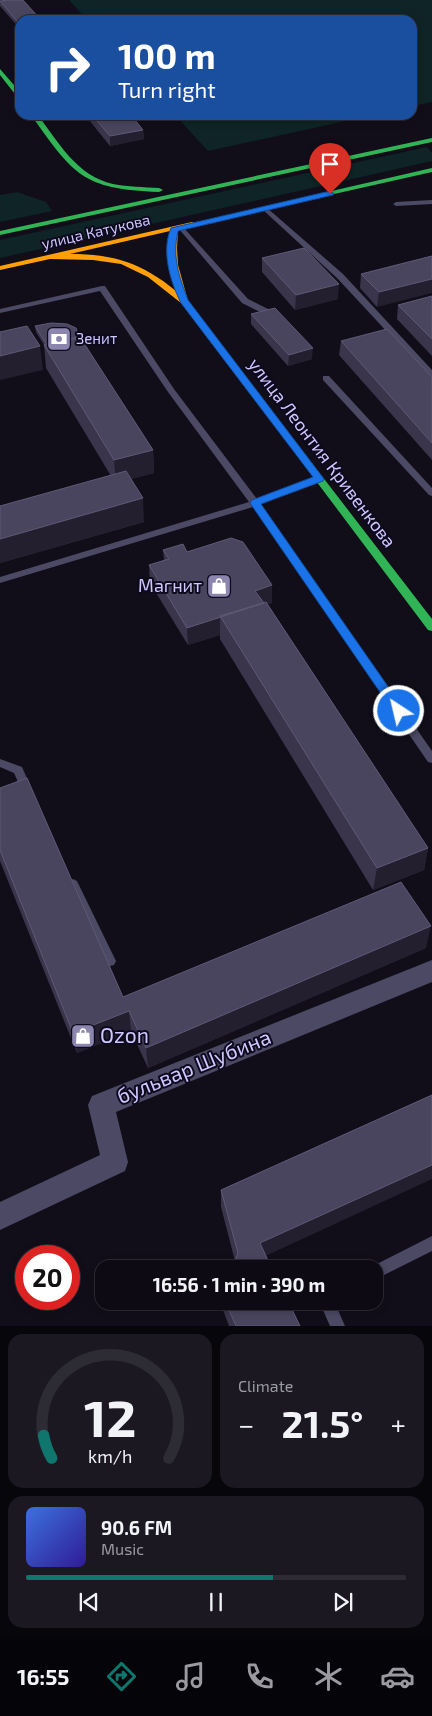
<!DOCTYPE html>
<meta charset="utf-8">
<style>
:root{--surface:#0d0a14;--page:#1b1822;--text:#f1f3f6;--muted:#9a9aa0;--line:#2d2b34;--accent:#0f766e}
body{margin:0;font-family:"Exo 2",sans-serif;background:var(--page);color:var(--text);height:100vh;display:flex;flex-direction:column;font-size:19px;white-space:nowrap}
*{box-sizing:border-box;margin:0}
p{font-size:16px;color:var(--muted)}
.icon{flex:none;width:28px;height:28px;fill:none;stroke:currentColor;stroke-width:2;stroke-linecap:round;stroke-linejoin:round}
.map{position:relative;height:1326px;overflow:hidden}
.drawer{display:flex;flex-direction:column;gap:8px;padding:8px;background:#07060b;flex:1}
.drawer>*{flex:none}
.banner{position:absolute;left:15px;top:15px;width:402px;height:105px;border-radius:15px;box-shadow:0 2px 8px #0003,0 0 0 1px var(--line);background:#1a4fa0;color:#fff;overflow:hidden}
.speed{position:absolute;left:15px;top:1245px;display:flex;gap:10px;font-size:25px;font-weight:700;text-align:center}
.speed>*{display:grid;place-content:center;width:65px;height:65px;border-radius:50%;background:var(--surface);box-shadow:0 2px 8px #0003,0 0 0 1px var(--line);line-height:1}
.speed .limit{border:8px solid #d22;background:#fff;color:#111}
.pin{position:absolute;display:grid;place-items:center;width:42px;height:42px;color:#fff;margin:-51px -21px;border-radius:50% 50% 50% 0;rotate:-45deg;box-shadow:0 0 5px #0007}
.pin .icon{rotate:45deg}
.me{position:absolute;width:55px;margin:-28px;rotate:325deg;stroke-linejoin:round;filter:drop-shadow(0 0 4px #0008)}
.turn{display:flex;align-items:center;gap:18px;height:105px;padding:0 20px;font-size:22px}
.turn .icon{width:65px;height:65px;stroke-width:2.5}
.turn b{display:block;font-size:35px;line-height:42px}
.big{font-size:38px;font-weight:700;line-height:1.1}
.drawer .widget{flex:1;display:flex;flex-direction:column;justify-content:center;gap:8px;min-width:0;padding:0 18px;border-radius:15px;background:var(--page)}
.drawer .dial{align-items:center;gap:0}
.dial svg{height:130px;overflow:visible;fill:none;stroke:var(--line);stroke-width:7;stroke-linecap:round;text-anchor:middle}
.dial text{fill:var(--text);stroke:none}
.song{display:flex;align-items:center;gap:15px}
.cover{width:60px;height:60px;border-radius:8px;background:linear-gradient(135deg,hsl(220 70% 55%),hsl(250 70% 35%))}
.played{height:5px;border-radius:2px;background:linear-gradient(90deg,var(--accent) 65%,var(--line) 65%)}
.keys{display:flex;justify-content:space-around;direction:ltr}
.heat{display:flex;justify-content:space-between;align-items:center;font-size:28px;direction:ltr}
.drawer .tiles{flex:1;display:grid;gap:8px;grid-template-columns:1fr 1fr}
.widget:last-child{grid-column:span 2}
.trip{position:absolute;left:95px;top:1260px;width:288px;height:50px;border-radius:15px;background:var(--surface);box-shadow:0 2px 8px #0003,0 0 0 1px var(--line);font-weight:700;line-height:50px;text-align:center}
.tabs{display:flex;height:80px;justify-content:space-around;align-items:center;background:#050408;color:var(--muted)}
.tabs .icon{width:35px;height:35px}
.tabs .active{color:var(--accent)}
.tabs b{font-size:22px;color:var(--text)}
.map>svg:first-child{display:block}
</style>
<div class="map">
<svg width="432" height="1326" viewBox="0 0 432 1326">
<rect width="100%" height="100%" fill="#110e1a"/>
<!-- green -->
<path fill="#0e2426" d="M69 0H432V102L413 106 412 20H87Z
M175 115H373L208 151Z
M427 147 432 153V161L0 258V240Z
M17 192 46 202 52 211 0 222V195Z"/>
<g fill="none" stroke-linecap="round" stroke-linejoin="round">
<!-- lane -->
<path fill="#4b4963" fill-rule="evenodd" d="M432 200V204L396 206 393 204 396 202Z
M262 207H266L343 274 432 370V377H429L337 278 262 209Z
M179 227H183L248 299 280 315V319H274L242 303 179 229Z
M102 286H105L174 389 257 499 316 477H322L323 479 322 481 260 504 432 751V763L428 762 253 507 0 583V577L249 502 168 392 100 291 0 313V309Z
M323 376H329L432 488V496L429 495 323 380Z
M0 759 22 767 33 792 32 795 28 796 24 795 14 773 0 767Z
M73 879 77 881 114 957 116 961 114 965 110 966 106 965 67 884 69 881Z
M432 1236V1251L374 1280V1269L369 1268Z
M319 1301H334L345 1326H330Z"/>
<!-- street -->
<path fill="#4b4963" fill-rule="evenodd" d="M432 960V982L116 1112 128 1162 125 1171 0 1230V1202L100 1155 88 1105 92 1096Z"/>
<!-- fast -->
<path fill="#30b455" fill-rule="evenodd" d="M0 69 20 92V99L18 98 0 75Z
M31 115H38C58 142 77 176 113 184 128 187 144 187 159 188L163 190 159 192C82 189 74 175 31 115Z
M432 138V142L0 235V231Z
M432 168V172L192 226 188 224Z
M295 444 298 445 432 619V631L428 630 292 449V445Z"/>
<!-- slow -->
<path fill="#ff9f0a" fill-rule="evenodd" d="M192 222 196 224 195 226 178 230 177 248 178 265 188 301 298 445V449H292L181 303 148 277 121 264 93 260 50 259 0 270V266ZM170 231 169 257 176 291C142 263 114 254 70 254Z"/>
</g>
<!-- wall -->
<path fill="#3a354b" d="M0 1 20 20V29L0 6Z
M85 115H131L143 130 144 139 110 146Z
M432 256 377 307 360 288 361 274Z
M262 258 338 299 295 310 262 272Z
M432 296V356L397 319 398 305Z
M251 314 312 359 288 366 251 324Z
M35 326 79 337 153 450 154 473 131 479 144 522 0 563V506L111 476 46 368 44 345 36 332Z
M341 341 432 377V460L339 355Z
M163 550 187 552 272 603 267 604 428 848 424 870 373 890 220 639V635L188 645 150 583 149 565 164 560Z
M0 788 123 997 426 948 148 1068 131 1031 77 1053 0 861Z
M432 1095 235 1261 221 1207V1190Z
M223 1301H288L300 1326H229L223 1310Z"/>
<!-- shaded-wall -->
<path fill="#231f2f" d="M143 130 144 139 110 146V136Z
M432 279V293L377 307 379 292Z
M339 284 338 299 295 310 296 295Z
M40 346 43 370 0 380V356Z
M313 348 312 359 288 366 289 355Z
M153 450 154 473 116 483 114 460Z
M143 498 144 522 0 563V539Z
M272 585V603L264 606 255 591Z
M220 617V635L188 645 187 628Z
M428 848 424 870 373 890 377 868Z
M431 926 426 948 148 1068 146 1048Z
M129 1011 131 1031 77 1053 73 1033Z
M432 1165V1179L259 1259 260 1243Z"/>
<!-- building -->
<path fill="#4a455e" stroke="#5f5977" d="M8 0H23L41 20H20V25L0 1Z
M92 115H131L143 130 110 136Z
M304 248 339 284 296 295 262 258Z
M432 256V279L379 292 361 274Z
M432 296V339L398 305Z
M275 308 313 348 289 355 251 314Z
M51 323 67 324 76 328 79 337 47 345 35 326Z
M27 326 40 346 0 356V332Z
M387 329 432 377V443L341 341Z
M80 337 153 450 114 460 44 345Z
M126 471 143 498 0 539V506Z
M231 538 243 542 272 585 255 591 264 603 187 628 149 565 169 559 163 550 183 544 187 552Z
M266 602 428 848 377 868 220 616Z
M27 778 123 997 401 882 431 926 146 1048 129 1011 73 1033 0 850V788Z
M432 1095V1165L260 1243 272 1269H232L238 1253 221 1190Z
M225 1301H288L300 1326H236Z"/>
<!-- route -->
<path fill="#1a73e8" stroke="#114b97" d="M330 191 334 194 333 195 178 231C172 258 179 276 188 300L324 479 323 481 261 504 403 708 405 711 403 714H395L250 503 252 500 313 477 181 303C170 281 161 251 171 228Z"/>
<!-- icons -->
<defs>
<symbol id="bank-square" viewBox="-11 -11 22 22"><rect x="-9" y="-9" width="18" height="18" rx="4" fill="#8c86af" stroke="#0e0a1e"/><path d="M-6-4H6V4H-6ZM0-2.3a2.3 2.3 0 1 0 0 4.6a2.3 2.3 0 1 0 0-4.6Z" fill="#fff"/></symbol>
<symbol id="shop-square" viewBox="-11 -11 22 22"><rect x="-9" y="-9" width="18" height="18" rx="4" fill="#8c86af" stroke="#0e0a1e"/><path d="M-5-2.5h2.3a2.7 3.5 0 0 1 5.4 0H5L5.5 6h-11ZM-1.5-2.5h3a1.5 2.3 0 0 0-3 0Z" fill="#fff"/></symbol>
</defs>
<g fill-rule="evenodd">
<use href="#bank-square" x="45" y="325" width="28" height="28"/>
<use href="#shop-square" x="205" y="572" width="28" height="28"/>
<use href="#shop-square" x="69" y="1022" width="28" height="28"/>
</g>
<g text-anchor="middle" stroke-width="4" stroke-linejoin="round" paint-order="stroke">
<!-- far-street labels -->
<g font-size="15" fill="#cfc7ff" stroke="#0e0a1e">
<text transform="translate(96 232) rotate(-13)" y="5">улица Катукова</text>
</g>
<!-- far-poi labels -->
<g font-size="15" fill="#cfc7ff" stroke="#0e0a1e" text-anchor="start">
<text x="76" y="344">Зенит</text>
</g>
<!-- street labels -->
<g font-size="18" fill="#cfc7ff" stroke="#0e0a1e">
<text transform="translate(322 453) rotate(53)" y="6">улица Леонтия Кривенкова</text>
</g>
<!-- poi labels -->
<g font-size="18" fill="#cfc7ff" stroke="#0e0a1e" text-anchor="end">
<text x="202" y="592">Магнит</text>
</g>
<!-- near-poi labels -->
<g font-size="21" fill="#cfc7ff" stroke="#0e0a1e" text-anchor="start">
<text x="100" y="1043">Ozon</text>
</g>
<!-- near-street labels -->
<g font-size="21" fill="#cfc7ff" stroke="#0e0a1e">
<text transform="translate(194 1067) rotate(-22)" y="7">бульвар Шубина</text>
</g>
</g>
</svg>
<div class="speed"><div class="limit">20</div></div>
<div class="pin" style="left:330px;top:194px;background:#d93025"><svg class="icon" aria-label="arrive" viewBox="0 0 24 24"><path d="M6 21V4h12l-3 4 3 4H6"/></svg></div>
<svg class="me" style="left:399px;top:711px" viewBox="-20 -20 40 40"><circle r="17" fill="#1a73e8" stroke="#fff" stroke-width="3"/><path d="M0-11L8 9 0 5-8 9z" fill="#fff"/></svg>
<div class="trip">16:56 · 1 min · 390 m</div>
<div class="banner">
<div class="turn"><svg class="icon" aria-label="right" viewBox="0 0 24 24"><path d="M7 20v-9h11M14 6l5 5-5 5"/></svg><div><b>100 m</b>Turn right</div></div>
</div>
</div>
<section class="drawer">
<div class="tiles">
<div class="widget dial"><svg viewBox="0 0 100 80">
<path d="M14 69A42 42 0 1 1 86 69"/>
<path d="M14 69A42 42 0 0 1 9 55" stroke="#0f766e"/>
<text x="50" y="56" font-size="32" font-weight="700">12</text>
<text x="50" y="72" font-size="11">km/h</text>
</svg></div>
<div class="widget"><p>Climate</p>
<div class="heat"><a>−</a><b class="big">21.5°</b><a>+</a></div>
</div>
<div class="widget">
<div class="song"><i class="cover"></i><div><b>90.6 FM</b><p>Music</p></div></div>
<div class="played"></div>
<div class="keys"><svg class="icon" aria-label="previous" viewBox="0 0 24 24"><path d="M18 5L8 12l10 7zM5 5v14"/></svg><svg class="icon" aria-label="pause" viewBox="0 0 24 24"><path d="M8 5v14M16 5v14"/></svg><svg class="icon" aria-label="next" viewBox="0 0 24 24"><path d="M6 5l10 7-10 7zM19 5v14"/></svg></div>
</div>
</div>
</section>
<nav class="tabs">
<b>16:55</b>
<svg class="icon active" aria-label="directions" viewBox="0 0 24 24"><path d="M12 3l9 9-9 9-9-9zM9 14v-3h6M13 9l2 2-2 2"/></svg>
<svg class="icon" aria-label="music" viewBox="0 0 24 24"><path d="M9 18V5l10-2v13"/><circle cx="6" cy="18" r="3"/><circle cx="16" cy="16" r="3"/></svg>
<svg class="icon" aria-label="phone" viewBox="0 0 24 24"><path d="M5 4h4l2 5-3 2q2 4 5 5l2-3 5 2v4C11 20 4 13 5 4z"/></svg>
<svg class="icon" aria-label="climate" viewBox="0 0 24 24"><path d="M12 3v18M4 7l16 10M4 17L20 7"/></svg>
<svg class="icon" aria-label="car" viewBox="0 0 24 24"><path d="M5 17H2v-5l4-1 3-4h7l3 4 3 1v5h-3M9 17h6M6 11h13"/><circle cx="7" cy="17" r="2"/><circle cx="17" cy="17" r="2"/></svg>
</nav>
